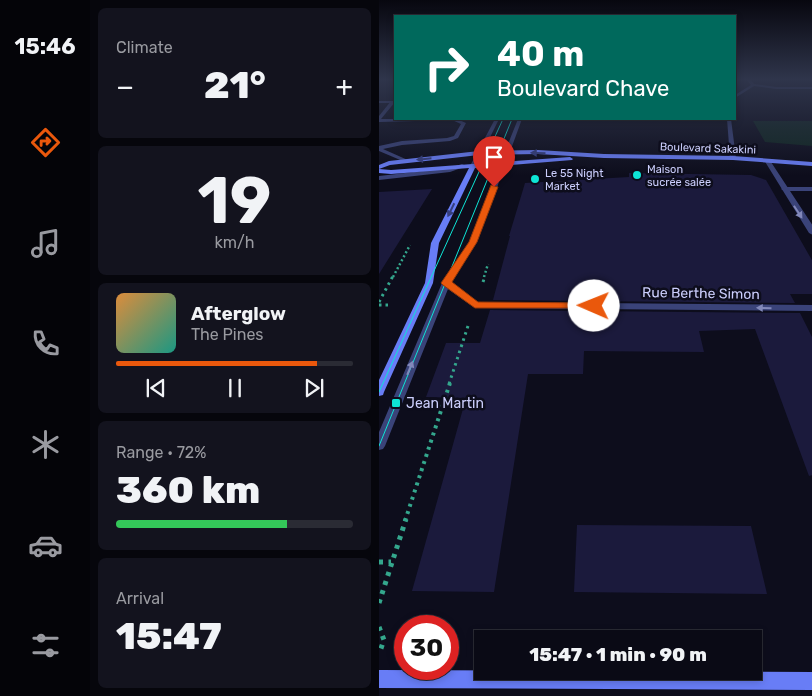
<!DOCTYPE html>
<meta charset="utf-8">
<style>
:root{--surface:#0a0a15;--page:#13131e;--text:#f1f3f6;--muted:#999aa0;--line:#2a2b34;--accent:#ea580c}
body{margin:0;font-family:Rubik,sans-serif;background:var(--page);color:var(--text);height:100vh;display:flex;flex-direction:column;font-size:19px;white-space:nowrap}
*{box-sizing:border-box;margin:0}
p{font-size:16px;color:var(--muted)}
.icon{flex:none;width:28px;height:28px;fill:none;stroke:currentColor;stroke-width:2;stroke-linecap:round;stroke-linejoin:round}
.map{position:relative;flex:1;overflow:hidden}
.side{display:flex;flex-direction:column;gap:8px;padding:8px;background:#06060c;width:289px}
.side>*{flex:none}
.banner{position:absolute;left:15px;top:15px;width:342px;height:105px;border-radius:0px;box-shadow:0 2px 8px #0003,0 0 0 1px var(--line);background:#00695c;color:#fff;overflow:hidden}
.speed{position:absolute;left:15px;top:615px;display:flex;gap:10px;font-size:25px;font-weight:700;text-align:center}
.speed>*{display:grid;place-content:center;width:65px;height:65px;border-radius:50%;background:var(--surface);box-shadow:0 2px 8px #0003,0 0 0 1px var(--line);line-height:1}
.speed .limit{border:8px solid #d22;background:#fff;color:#111}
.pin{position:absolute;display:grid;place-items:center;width:42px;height:42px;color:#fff;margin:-51px -21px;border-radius:50% 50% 50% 0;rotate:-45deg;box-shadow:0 0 5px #0007}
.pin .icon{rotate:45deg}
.me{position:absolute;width:55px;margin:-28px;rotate:271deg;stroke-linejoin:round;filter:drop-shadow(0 0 4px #0008)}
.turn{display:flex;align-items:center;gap:18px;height:105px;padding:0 20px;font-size:22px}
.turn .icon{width:65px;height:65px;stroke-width:2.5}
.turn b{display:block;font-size:35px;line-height:42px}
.big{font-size:38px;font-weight:800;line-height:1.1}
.side .card{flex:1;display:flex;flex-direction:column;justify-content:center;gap:8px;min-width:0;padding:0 18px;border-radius:8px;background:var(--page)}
.side .dial{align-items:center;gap:0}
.dial b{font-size:65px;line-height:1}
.song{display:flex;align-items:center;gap:15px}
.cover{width:60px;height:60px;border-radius:8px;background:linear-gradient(135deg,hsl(30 70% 55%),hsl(170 70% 35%))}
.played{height:5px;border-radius:2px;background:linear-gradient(90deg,var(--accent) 85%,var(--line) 85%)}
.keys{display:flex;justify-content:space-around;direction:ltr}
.heat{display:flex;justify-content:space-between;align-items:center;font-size:28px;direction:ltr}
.charge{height:8px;border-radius:4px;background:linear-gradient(90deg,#34c759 72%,var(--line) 0)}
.trip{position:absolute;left:95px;top:630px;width:288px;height:50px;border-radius:0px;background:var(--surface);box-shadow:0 2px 8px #0003,0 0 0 1px var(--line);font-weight:800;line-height:50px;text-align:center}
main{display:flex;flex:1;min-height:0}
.menu{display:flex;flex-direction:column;width:90px;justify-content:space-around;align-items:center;background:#040408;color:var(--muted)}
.menu .icon{width:35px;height:35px}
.menu .active{color:var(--accent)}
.menu b{font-size:22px;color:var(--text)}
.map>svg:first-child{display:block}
</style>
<main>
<nav class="menu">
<b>15:46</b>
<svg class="icon active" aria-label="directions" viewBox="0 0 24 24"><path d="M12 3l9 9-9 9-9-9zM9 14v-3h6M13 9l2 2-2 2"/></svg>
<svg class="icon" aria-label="music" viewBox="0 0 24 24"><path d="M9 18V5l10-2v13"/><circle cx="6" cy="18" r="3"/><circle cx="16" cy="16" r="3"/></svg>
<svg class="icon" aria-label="phone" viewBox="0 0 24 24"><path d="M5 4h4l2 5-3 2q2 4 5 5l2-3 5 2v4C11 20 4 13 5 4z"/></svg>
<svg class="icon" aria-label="climate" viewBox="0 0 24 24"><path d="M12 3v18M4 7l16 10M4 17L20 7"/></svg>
<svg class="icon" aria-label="car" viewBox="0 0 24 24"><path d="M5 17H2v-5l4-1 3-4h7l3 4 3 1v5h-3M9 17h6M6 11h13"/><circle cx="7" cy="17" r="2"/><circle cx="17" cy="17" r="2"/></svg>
<svg class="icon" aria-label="filters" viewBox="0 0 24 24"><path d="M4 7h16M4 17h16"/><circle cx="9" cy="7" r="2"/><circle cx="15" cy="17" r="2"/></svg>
</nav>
<section class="side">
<div class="card"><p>Climate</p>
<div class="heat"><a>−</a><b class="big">21°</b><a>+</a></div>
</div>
<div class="card dial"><b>19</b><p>km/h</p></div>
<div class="card">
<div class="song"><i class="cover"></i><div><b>Afterglow</b><p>The Pines</p></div></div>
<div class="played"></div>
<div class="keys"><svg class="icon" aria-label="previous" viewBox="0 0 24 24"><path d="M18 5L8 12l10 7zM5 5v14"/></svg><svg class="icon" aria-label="pause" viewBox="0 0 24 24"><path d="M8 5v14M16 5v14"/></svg><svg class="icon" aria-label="next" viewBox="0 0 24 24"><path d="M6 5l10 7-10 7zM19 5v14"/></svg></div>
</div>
<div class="card"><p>Range · 72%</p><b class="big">360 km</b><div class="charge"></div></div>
<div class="card"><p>Arrival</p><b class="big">15:47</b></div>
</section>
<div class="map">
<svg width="434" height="696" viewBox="0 0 434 696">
<rect width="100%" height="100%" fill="#0d0d1c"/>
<!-- green -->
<path fill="#102621" d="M374 121H433V146L386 142Z"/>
<!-- building -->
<path fill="#1b1a3c" d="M250 173 372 175 387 180 434 262V294H411L416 303 114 300 131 236H130L146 183 250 177Z
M53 189 0 274V192Z
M111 310 421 313 434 339V475L430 476 376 329 320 331 325 352 205 351 204 374H149L115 592 33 591 87 398 47 397 67 343H101Z
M198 525 372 526 388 594 195 592Z"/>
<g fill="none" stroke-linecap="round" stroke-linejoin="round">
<!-- path-far3 -->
<path stroke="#34a78d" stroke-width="2.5" stroke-dasharray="2 2.5" stroke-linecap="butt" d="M14 277 31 245
M105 277 109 264"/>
<!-- path-far2 -->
<path stroke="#34a78d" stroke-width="3" stroke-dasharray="2.5 4" stroke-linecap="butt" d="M104 282 106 276
M0 302 14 276
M0 305H13
M70 384 89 326"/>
<!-- path-far1 -->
<path stroke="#34a78d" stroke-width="4" stroke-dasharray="3 4.5" stroke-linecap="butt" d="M26 521 71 383"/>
<!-- path -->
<path stroke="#34a78d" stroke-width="5" stroke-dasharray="4 5.5" stroke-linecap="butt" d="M0 562H12
M0 603 27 519
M0 627 5 640 1 651"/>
<!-- lane -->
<path fill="#3a4379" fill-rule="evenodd" d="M367 79H371L375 84 397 87H434V89H397L375 86 356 98V95L372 85Z
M12 101 16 102 2 119H78L87 123 79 138 71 141 23 145 4 149 31 161 26 162 0 151V146L23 141 68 138 75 136 82 124 73 120 0 122V116Z
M348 119H352L357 158 354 160 351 158Z
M83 164 85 165V167L71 172 0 180V176L70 168Z
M434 187V191H405L402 189 405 187Z"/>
<!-- street -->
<path fill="#3a4379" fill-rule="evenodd" d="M0 101H16V103H0Z
M116 119H120L97 166 92 167 91 166Z
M139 119H143L98 242 72 282 98 302 434 305V311L96 308 69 289 6 446 4 449 0 450V432L63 283 90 242Z
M386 159H390L434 226V235L430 233 385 160Z"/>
<!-- secondary -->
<path fill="#687df6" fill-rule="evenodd" d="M159 150 225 154 354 156 434 162V166L354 160 225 158 159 154 100 155 11 165 0 169V165L10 161 100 151Z
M191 157 194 159 193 160 96 168 60 243 54 283 5 392 4 395 0 396V380L46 283 52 243 90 168 12 174 0 173V169L12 170Z
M0 670 434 672V690L0 688Z"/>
<!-- tram -->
<path stroke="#0ee5d6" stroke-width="1" d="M0 392 124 119
M0 446 133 119"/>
</g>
<!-- one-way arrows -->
<defs><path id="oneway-solid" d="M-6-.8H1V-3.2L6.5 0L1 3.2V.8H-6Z" transform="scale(1.25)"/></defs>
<g fill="#363f7e">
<use href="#oneway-solid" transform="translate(159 153) rotate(-179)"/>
<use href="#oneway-solid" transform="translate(45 159) rotate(174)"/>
<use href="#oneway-solid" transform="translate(72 210) rotate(116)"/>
</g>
<g fill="#8288ba">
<use href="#oneway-solid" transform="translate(419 212) rotate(57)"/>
<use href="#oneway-solid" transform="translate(385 308) rotate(-179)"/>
<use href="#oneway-solid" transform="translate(31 368) rotate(-68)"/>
</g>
<!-- sky -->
<linearGradient id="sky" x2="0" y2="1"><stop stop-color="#07070f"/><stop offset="0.45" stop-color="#2f354b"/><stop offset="1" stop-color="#2f354b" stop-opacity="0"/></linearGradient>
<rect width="434" height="176" fill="url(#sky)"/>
<!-- route -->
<path fill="#ea580c" stroke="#983908" d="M112 185 119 187 98 242 73 282 99 302 215 303 219 304 220 306 219 308H96L64 285 62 283 90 242Z"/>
<!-- markers -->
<g fill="#0ee5d6" stroke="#0d0d1c" stroke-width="2">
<circle cx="258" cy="175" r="5"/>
<circle cx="156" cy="179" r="5"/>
<rect x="12" y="398" width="10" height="10" rx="2.5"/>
</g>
<g text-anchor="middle" stroke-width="5" stroke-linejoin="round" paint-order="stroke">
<!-- far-street labels -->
<g font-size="11" fill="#cbcefc" stroke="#0d0d1c">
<text transform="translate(329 148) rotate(2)" y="4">Boulevard Sakakini</text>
</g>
<!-- far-poi labels -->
<g font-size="11" fill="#cbcefc" stroke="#0d0d1c" text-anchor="start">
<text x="268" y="173">Maison<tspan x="268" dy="13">sucrée salée</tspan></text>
<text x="166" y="177">Le 55 Night<tspan x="166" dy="13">Market</tspan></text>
</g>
<!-- street labels -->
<g font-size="14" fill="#cbcefc" stroke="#0d0d1c">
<text transform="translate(322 293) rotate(1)" y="5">Rue Berthe Simon</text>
</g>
<!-- poi labels -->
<g font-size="14" fill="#cbcefc" stroke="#0d0d1c" text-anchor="start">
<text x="27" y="408">Jean Martin</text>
</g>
</g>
</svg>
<div class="speed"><div class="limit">30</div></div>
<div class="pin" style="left:115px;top:187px;background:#d93025"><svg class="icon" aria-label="arrive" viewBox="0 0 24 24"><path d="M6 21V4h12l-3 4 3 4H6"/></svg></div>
<svg class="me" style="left:215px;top:306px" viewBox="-20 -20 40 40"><circle r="19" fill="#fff"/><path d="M0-13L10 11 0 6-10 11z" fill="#ea580c"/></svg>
<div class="trip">15:47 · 1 min · 90 m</div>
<div class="banner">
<div class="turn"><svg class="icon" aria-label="right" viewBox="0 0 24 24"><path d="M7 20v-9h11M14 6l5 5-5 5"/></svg><div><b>40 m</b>Boulevard Chave</div></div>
</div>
</div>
</main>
